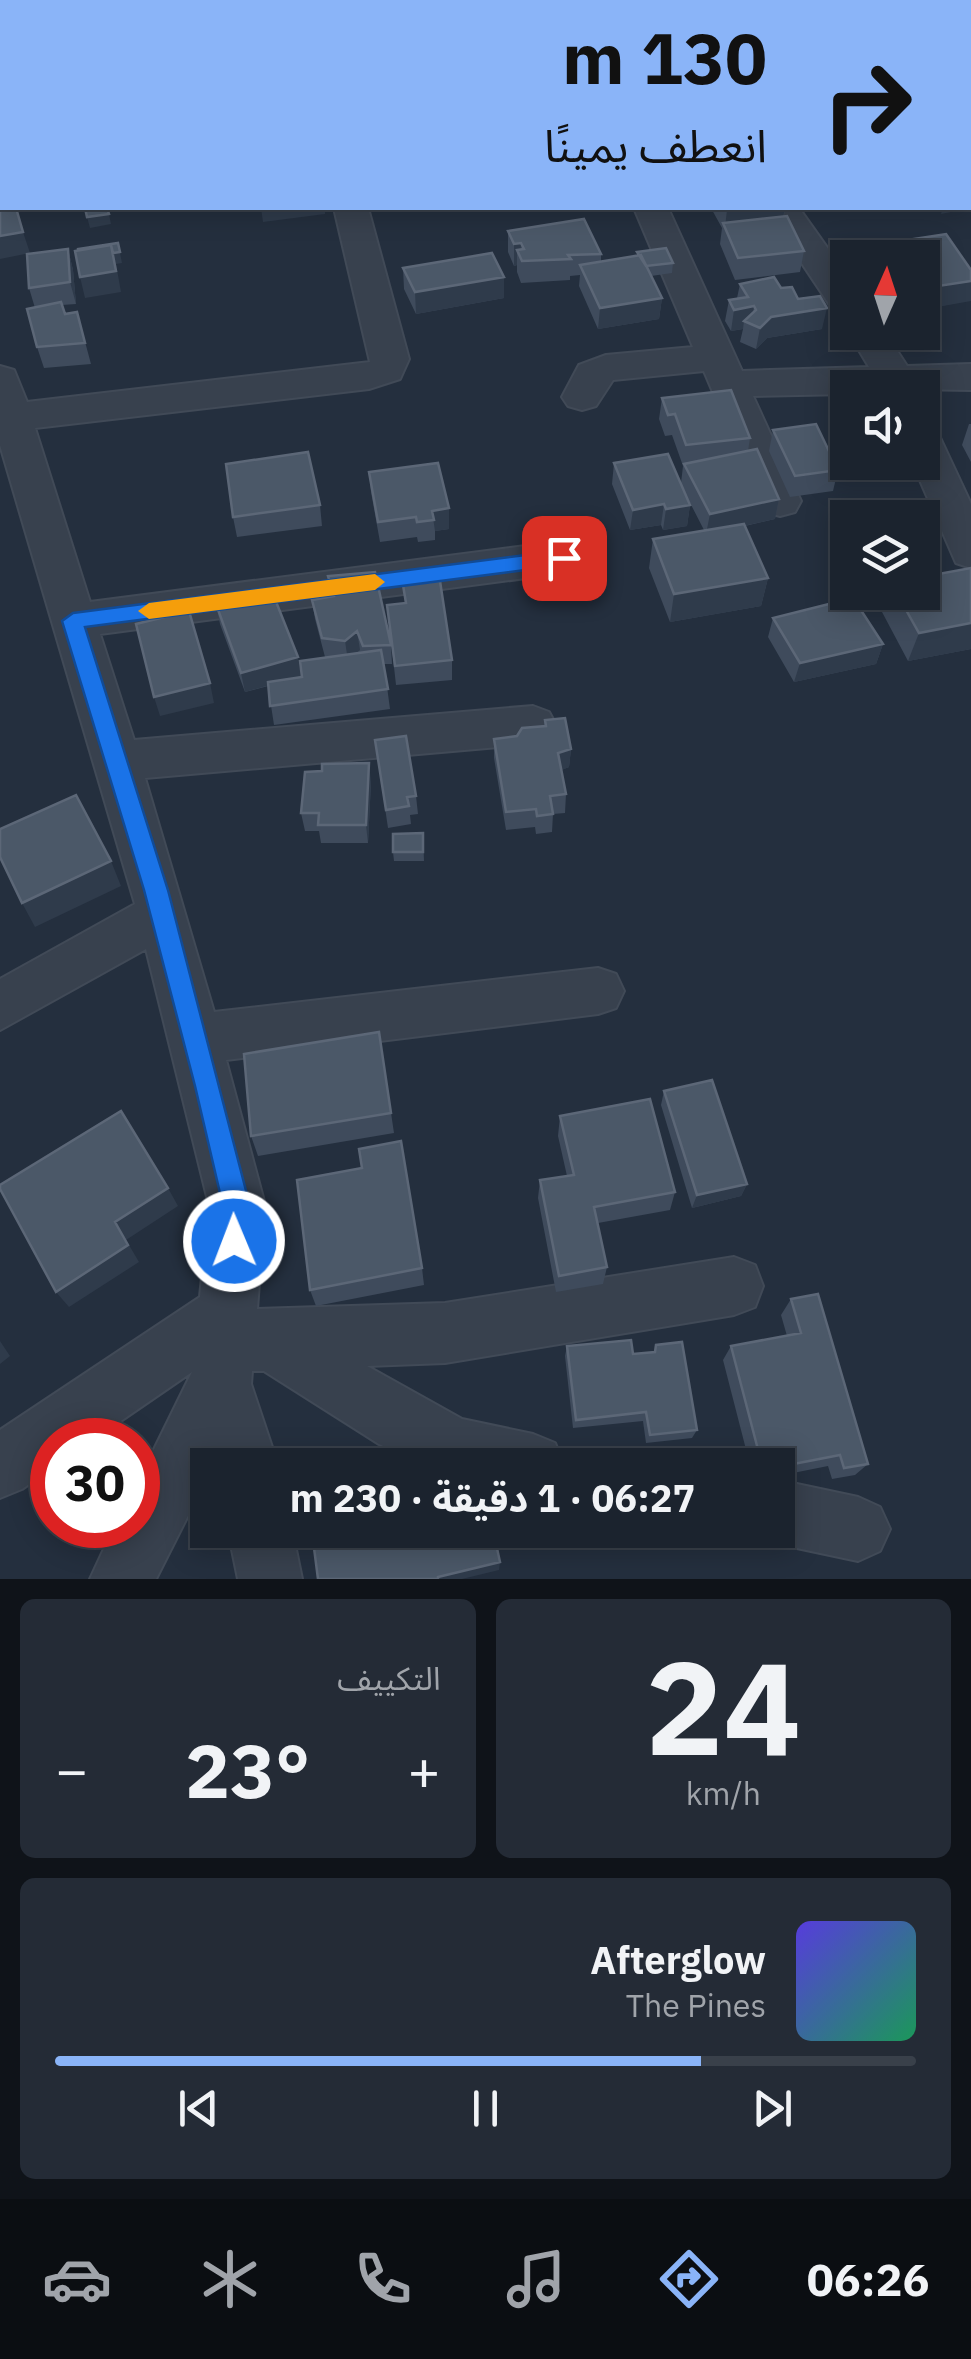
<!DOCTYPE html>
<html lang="ar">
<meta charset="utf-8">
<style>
:root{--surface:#1b232e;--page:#242b36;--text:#f1f3f6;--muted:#a0a4aa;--line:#39404a;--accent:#8ab4f8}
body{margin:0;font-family:"IBM Plex Sans","Noto Sans Arabic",sans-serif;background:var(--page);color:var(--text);direction:rtl;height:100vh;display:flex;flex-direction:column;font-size:38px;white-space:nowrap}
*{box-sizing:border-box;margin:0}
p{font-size:32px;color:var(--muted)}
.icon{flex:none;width:55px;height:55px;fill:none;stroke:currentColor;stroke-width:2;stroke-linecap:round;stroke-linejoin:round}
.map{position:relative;height:1579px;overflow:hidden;direction:ltr}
.panel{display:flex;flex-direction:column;gap:20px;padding:20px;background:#0f1319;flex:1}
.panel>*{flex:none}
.guide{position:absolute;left:0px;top:0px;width:972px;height:210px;box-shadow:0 5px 25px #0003,0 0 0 2px var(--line);direction:rtl;background:#8ab4f8;color:#111;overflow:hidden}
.needle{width:65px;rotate:3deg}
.buttons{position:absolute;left:830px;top:240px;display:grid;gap:20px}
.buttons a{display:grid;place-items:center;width:110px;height:110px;border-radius:0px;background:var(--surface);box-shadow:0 5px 25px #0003,0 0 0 2px var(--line);font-size:50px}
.speed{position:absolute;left:30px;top:1418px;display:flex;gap:20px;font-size:50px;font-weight:700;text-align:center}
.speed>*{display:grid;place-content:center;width:130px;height:130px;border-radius:50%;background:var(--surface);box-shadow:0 5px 25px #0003,0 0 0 2px var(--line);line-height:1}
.speed .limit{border:15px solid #d22;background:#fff;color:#111}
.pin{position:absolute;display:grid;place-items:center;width:85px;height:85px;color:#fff;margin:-42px;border-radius:20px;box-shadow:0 5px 15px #0006}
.me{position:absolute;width:110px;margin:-55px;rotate:359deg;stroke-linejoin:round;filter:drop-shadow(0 0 8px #0008)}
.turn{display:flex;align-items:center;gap:35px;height:210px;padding:0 40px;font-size:45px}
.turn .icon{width:130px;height:130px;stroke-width:2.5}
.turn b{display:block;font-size:70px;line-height:85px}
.big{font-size:75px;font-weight:700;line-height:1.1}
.panel .widget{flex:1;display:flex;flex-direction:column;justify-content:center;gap:15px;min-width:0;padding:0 35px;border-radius:15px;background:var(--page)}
.panel .dial{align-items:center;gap:0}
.dial b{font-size:130px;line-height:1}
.song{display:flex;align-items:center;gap:30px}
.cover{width:120px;height:120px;border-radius:15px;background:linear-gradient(135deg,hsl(250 70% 55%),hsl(150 70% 35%))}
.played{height:10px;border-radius:5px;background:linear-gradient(90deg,var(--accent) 75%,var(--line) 75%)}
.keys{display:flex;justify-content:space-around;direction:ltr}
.heat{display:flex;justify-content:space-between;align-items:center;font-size:55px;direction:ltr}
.panel .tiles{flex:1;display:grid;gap:20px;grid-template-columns:1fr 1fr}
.widget:last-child{grid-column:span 2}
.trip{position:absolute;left:190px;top:1448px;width:605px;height:100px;border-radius:0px;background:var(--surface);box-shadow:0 5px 25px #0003,0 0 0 2px var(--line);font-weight:700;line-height:100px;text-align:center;direction:rtl}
.menu{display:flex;height:160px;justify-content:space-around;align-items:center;background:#0b0e12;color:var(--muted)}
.menu .icon{width:70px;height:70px}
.menu .current{color:var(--accent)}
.menu b{font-size:45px;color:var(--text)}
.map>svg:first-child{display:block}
</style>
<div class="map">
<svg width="971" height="1579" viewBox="0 0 971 1579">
<rect width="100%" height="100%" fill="#242f3e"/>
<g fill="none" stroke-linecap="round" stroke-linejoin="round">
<defs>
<path id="minor" d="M534 0H565L566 2H536Z
M847 0H879L880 2H849Z
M970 100H971V121H970Z
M334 208H368L409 359 400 379 369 389 35 428 90 602 564 541 579 546 585 557 579 568 564 573 100 634 134 740 533 706 549 712 556 725 549 738 533 744 145 778 214 1012 598 968 616 974 624 991 616 1008 598 1014 226 1060 265 1205 257 1309 445 1303 734 1257 755 1265 763 1286 755 1307 734 1315 445 1363 367 1366 462 1419 533 1434 555 1443 564 1465H423L379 1444 264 1371H252L251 1384 278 1465H216L215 1461 208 1465V1476L156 1579H90L115 1525H138V1482L192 1372 93 1440H52V1468L22 1489 0 1498V1430L200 1297 209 1205 146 949 0 1030V979L135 904 0 445V366L14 370 27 402 370 362Z
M634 208H668L742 371 869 367 848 332H885L907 366 971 364V390L848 388V394L753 396 801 501 795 512 780 516 765 512 759 501 704 371 613 380 596 406 582 410 568 406 562 397 579 365 606 355 693 347Z
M765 208H799L848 277V317L835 313Z
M922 425 936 429 971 504V568L956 563 912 462H922Z
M778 1480 858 1497 880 1507 890 1529 880 1551 858 1561 778 1544 756 1534 754 1530H778Z
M228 1530H292L302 1579H238Z"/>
</defs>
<!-- minor casing -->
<use href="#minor" stroke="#414a57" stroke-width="4"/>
<!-- minor -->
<use href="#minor" fill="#38414e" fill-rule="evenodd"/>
</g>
<!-- wall -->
<path fill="#3f4b5c" d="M711 208H785L784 216 804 251 800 272 735 280 720 244 722 228Z
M508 231 601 254V261L637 256V252L673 263 672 273 651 276 662 298 659 319 598 329 579 286 580 275 570 276V280L521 283 517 272V265L514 266 508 252Z
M901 241 971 270V300L926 309 922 303V258H897Z
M68 249 73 270 76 304 62 305 65 314 77 312 91 364 44 368 37 347 35 308 29 288Z
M403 268 504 298 416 314 404 289Z
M740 284 781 288 798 299 822 329 767 338 756 349 740 342 743 329 731 331 725 321 729 300 737 298Z
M662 398 750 438 748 451 779 499 775 519 745 526 768 578 761 606 670 622 649 568 653 539 704 530 687 497 690 505 687 526 663 530 661 525 630 530 612 484 614 463 681 483 683 466 672 435 665 436 659 419Z
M969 424H971V462L962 445Z
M773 430 838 470 833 491 790 497 769 451Z
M369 472 449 529 435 531V540L418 542 417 537 380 542 371 492Z
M320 505 322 526 237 537 233 517Z
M971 568V649L908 661 882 612 888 592H922Z
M328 576 391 645 392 664H384L390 709 274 725 268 686 245 692 220 624 216 604 301 676 295 678 302 677 325 657 315 619 312 600 331 596Z
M403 585 452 660V680L396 685 387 605 405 603Z
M773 618 883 644 876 664 794 682 768 637Z
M545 720 571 749 569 767 561 770 566 794 565 813 553 814 552 832 536 834 535 827 506 830 494 758V739L517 736 544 727Z
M375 740 416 796 418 814 410 815 411 824 388 828Z
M371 782 368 843H321L319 831H305L301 813Z
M423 833 424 861H394L393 852Z
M379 1032 394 1133 258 1156 251 1136Z
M664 1091 747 1184 741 1196 692 1208 661 1105Z
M560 1116 675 1192 670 1210 598 1223 607 1267 603 1284 556 1292 538 1198 540 1180 567 1176 558 1136Z
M362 1168 422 1268 424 1285 316 1306 310 1290Z
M791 1299 868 1464 855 1475 832 1479 828 1466 778 1476V1465H750L723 1360 731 1346 787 1336 781 1315Z
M656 1345 697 1430 692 1438 646 1443 643 1421 573 1428 565 1356 567 1346 633 1354 654 1352Z"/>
<!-- shaded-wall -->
<path fill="#2f3b4b" d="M970 188 971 208 941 214 943 208H970Z
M261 208H325V214L263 222Z
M489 208H516L489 212Z
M746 208H785L782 222 725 227 727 210Z
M109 214 111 224 90 228 87 217Z
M23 232 30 253 0 259V236Z
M118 243 122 263 116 264 121 292 85 298 80 277 82 268Z
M521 243 520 258 517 250V265L514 266V244Z
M68 249 73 270 76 304 70 282Z
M504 277V298L416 314 415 292Z
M971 281V301L926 309 932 287Z
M662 298 659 319 598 329 600 308Z
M754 306 751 324 744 321 743 329 731 331 734 310Z
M827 308 822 329 767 338 756 349 760 328 771 317Z
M779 499 775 519 706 534 710 514Z
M664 504 661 525 630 530 633 510Z
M690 505 687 526 663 530 666 509Z
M449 508V529L435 531 432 511Z
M768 578 761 606 670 622 674 594Z
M971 623V649L908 661 919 633Z
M357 631 360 650 348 661 345 641Z
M883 644 876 664 794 682 800 663Z
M298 657 301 676 245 692 241 673Z
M210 683 214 703 160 716 154 697Z
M571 749 569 767 557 772 558 753Z
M369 763 371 782 368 843 366 825Z
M111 861 121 886 35 927 22 903Z
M747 1184 741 1196 692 1208 697 1195Z
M168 1188 178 1206 126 1240 139 1262 69 1307 56 1292 115 1222Z
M0 1341 10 1356 0 1364Z
M500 1562 499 1570 462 1579H438V1577Z"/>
<!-- building -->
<path fill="#4b5868" stroke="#5c6777" stroke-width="2.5" d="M970 156H971L970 188Z
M11 208H16L23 232 0 236V210Z
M85 208H107L109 214 87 217Z
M787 216 804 251 738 258 723 223Z
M584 219 601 254 568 255 571 259 522 261 517 250 524 249 521 243 514 244 508 231Z
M946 234 971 270V281L932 287 922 273V258H912L901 241Z
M118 243 120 252 113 253 111 245 78 250V249Z
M111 245 116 271 80 277 75 251Z
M666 248 673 263 646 266 637 252Z
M68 249 70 282 29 288 27 254Z
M492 253 504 277 415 292 403 268Z
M641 255 662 298 600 308 580 265Z
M774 277 781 288 792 287 798 299 820 296 827 308 771 317 760 328 744 321 756 310 754 306 734 310 729 300 748 297 740 284Z
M61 302 65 314 77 312 85 343 37 347 27 309Z
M731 390 750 438 686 445 675 414 668 415 662 398Z
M816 424 838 470 795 476 773 430Z
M757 449 779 499 710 514 684 464Z
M308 452 320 505 233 517 226 464Z
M668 454 690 505 666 509 664 504 633 510 614 463Z
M438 463 449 508 432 511 434 520 417 522 416 517 378 522 369 472Z
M744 524 768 578 674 594 653 539Z
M971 568V623L919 633 896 592H922V577Z
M375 572 391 645 363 646 357 631 345 641 322 638 312 600 334 596 328 576Z
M440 581 452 660 395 666 387 605 406 603 403 585Z
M271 589 298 657 241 673 216 604Z
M853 598 883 644 800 663 773 618Z
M189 611 210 683 154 697 136 624Z
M381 650 388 689 270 706 268 682 302 677 300 661Z
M565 718 571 749 558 753 566 794 550 796 553 814 537 816 536 809 506 812 494 739 517 736 522 728 546 726 545 720Z
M406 736 416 796 407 797 409 806 386 810 375 740Z
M369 763 366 825H318L319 813H301L305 772 322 771V764Z
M76 795 111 861 22 903 0 857V829Z
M423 833V852H393V834Z
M379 1032 391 1113 251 1136 244 1054Z
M712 1080 747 1184 697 1195 664 1091Z
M650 1099 675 1192 594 1207 607 1267 559 1276 540 1180 574 1175 560 1116Z
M121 1111 168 1188 115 1222 128 1245 56 1292 0 1189V1185Z
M401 1141 422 1268 310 1290 297 1180 362 1168 359 1149Z
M818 1294 868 1464 844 1468 840 1455 778 1467V1465H762L731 1346 801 1333 791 1299Z
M631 1340 633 1354 655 1352 656 1345 682 1342 697 1430 650 1435 646 1412 576 1420 567 1346Z
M366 1530H493L500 1562 438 1577V1579H318L314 1548 367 1535Z"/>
<!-- route -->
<path fill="#1a73e8" stroke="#114b97" stroke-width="2.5" d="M564 550 574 558 564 565 85 627 168 890 250 1206 244 1251 234 1255 224 1251 220 1241 223 1206 195 1086 144 890 62 621 73 613Z"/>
<!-- slow -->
<path fill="#f59e0b" d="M375 574 385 582 375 590 149 619 138 611 149 603Z"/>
</svg>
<div class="buttons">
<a><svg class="needle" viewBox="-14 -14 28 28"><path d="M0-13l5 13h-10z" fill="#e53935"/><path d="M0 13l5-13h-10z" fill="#a0a4aa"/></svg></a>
<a><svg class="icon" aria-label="sound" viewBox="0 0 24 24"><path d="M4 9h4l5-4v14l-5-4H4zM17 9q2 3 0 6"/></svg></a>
<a><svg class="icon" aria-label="layers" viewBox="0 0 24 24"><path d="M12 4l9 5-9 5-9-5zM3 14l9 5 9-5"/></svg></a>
</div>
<div class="speed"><div class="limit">30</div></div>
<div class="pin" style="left:564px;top:558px;background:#d93025"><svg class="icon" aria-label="arrive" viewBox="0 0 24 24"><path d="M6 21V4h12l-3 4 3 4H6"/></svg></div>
<svg class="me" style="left:234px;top:1241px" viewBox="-20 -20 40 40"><circle r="17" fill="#1a73e8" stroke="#fff" stroke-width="3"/><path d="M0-11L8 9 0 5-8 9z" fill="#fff"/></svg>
<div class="trip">06:27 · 1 دقيقة · 230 m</div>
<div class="guide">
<div class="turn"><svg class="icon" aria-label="right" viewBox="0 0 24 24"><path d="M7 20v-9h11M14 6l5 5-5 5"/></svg><div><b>130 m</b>انعطف يمينًا</div></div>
</div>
</div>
<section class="panel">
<div class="tiles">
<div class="widget dial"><b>24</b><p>km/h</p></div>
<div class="widget"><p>التكييف</p>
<div class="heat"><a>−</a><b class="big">23°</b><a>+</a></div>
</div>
<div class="widget">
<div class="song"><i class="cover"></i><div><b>Afterglow</b><p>The Pines</p></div></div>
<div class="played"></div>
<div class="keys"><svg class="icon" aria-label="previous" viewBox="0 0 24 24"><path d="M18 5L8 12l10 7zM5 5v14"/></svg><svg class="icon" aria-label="pause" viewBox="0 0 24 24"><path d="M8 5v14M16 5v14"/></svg><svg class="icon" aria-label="next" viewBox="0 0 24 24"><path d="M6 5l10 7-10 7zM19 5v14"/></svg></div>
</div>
</div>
</section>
<nav class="menu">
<b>06:26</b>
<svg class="icon current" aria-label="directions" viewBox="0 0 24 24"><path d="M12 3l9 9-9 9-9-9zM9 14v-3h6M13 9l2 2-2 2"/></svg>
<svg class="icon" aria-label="music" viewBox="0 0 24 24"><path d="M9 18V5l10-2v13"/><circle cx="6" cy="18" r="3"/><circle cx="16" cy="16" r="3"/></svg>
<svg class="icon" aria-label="phone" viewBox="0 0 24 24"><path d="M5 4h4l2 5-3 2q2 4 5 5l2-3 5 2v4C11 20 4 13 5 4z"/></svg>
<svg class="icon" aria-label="climate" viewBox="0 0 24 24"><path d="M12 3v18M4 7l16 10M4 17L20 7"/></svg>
<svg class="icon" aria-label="car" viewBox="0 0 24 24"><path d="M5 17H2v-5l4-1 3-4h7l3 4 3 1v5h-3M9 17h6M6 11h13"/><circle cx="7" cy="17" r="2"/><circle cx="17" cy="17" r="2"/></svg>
</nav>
